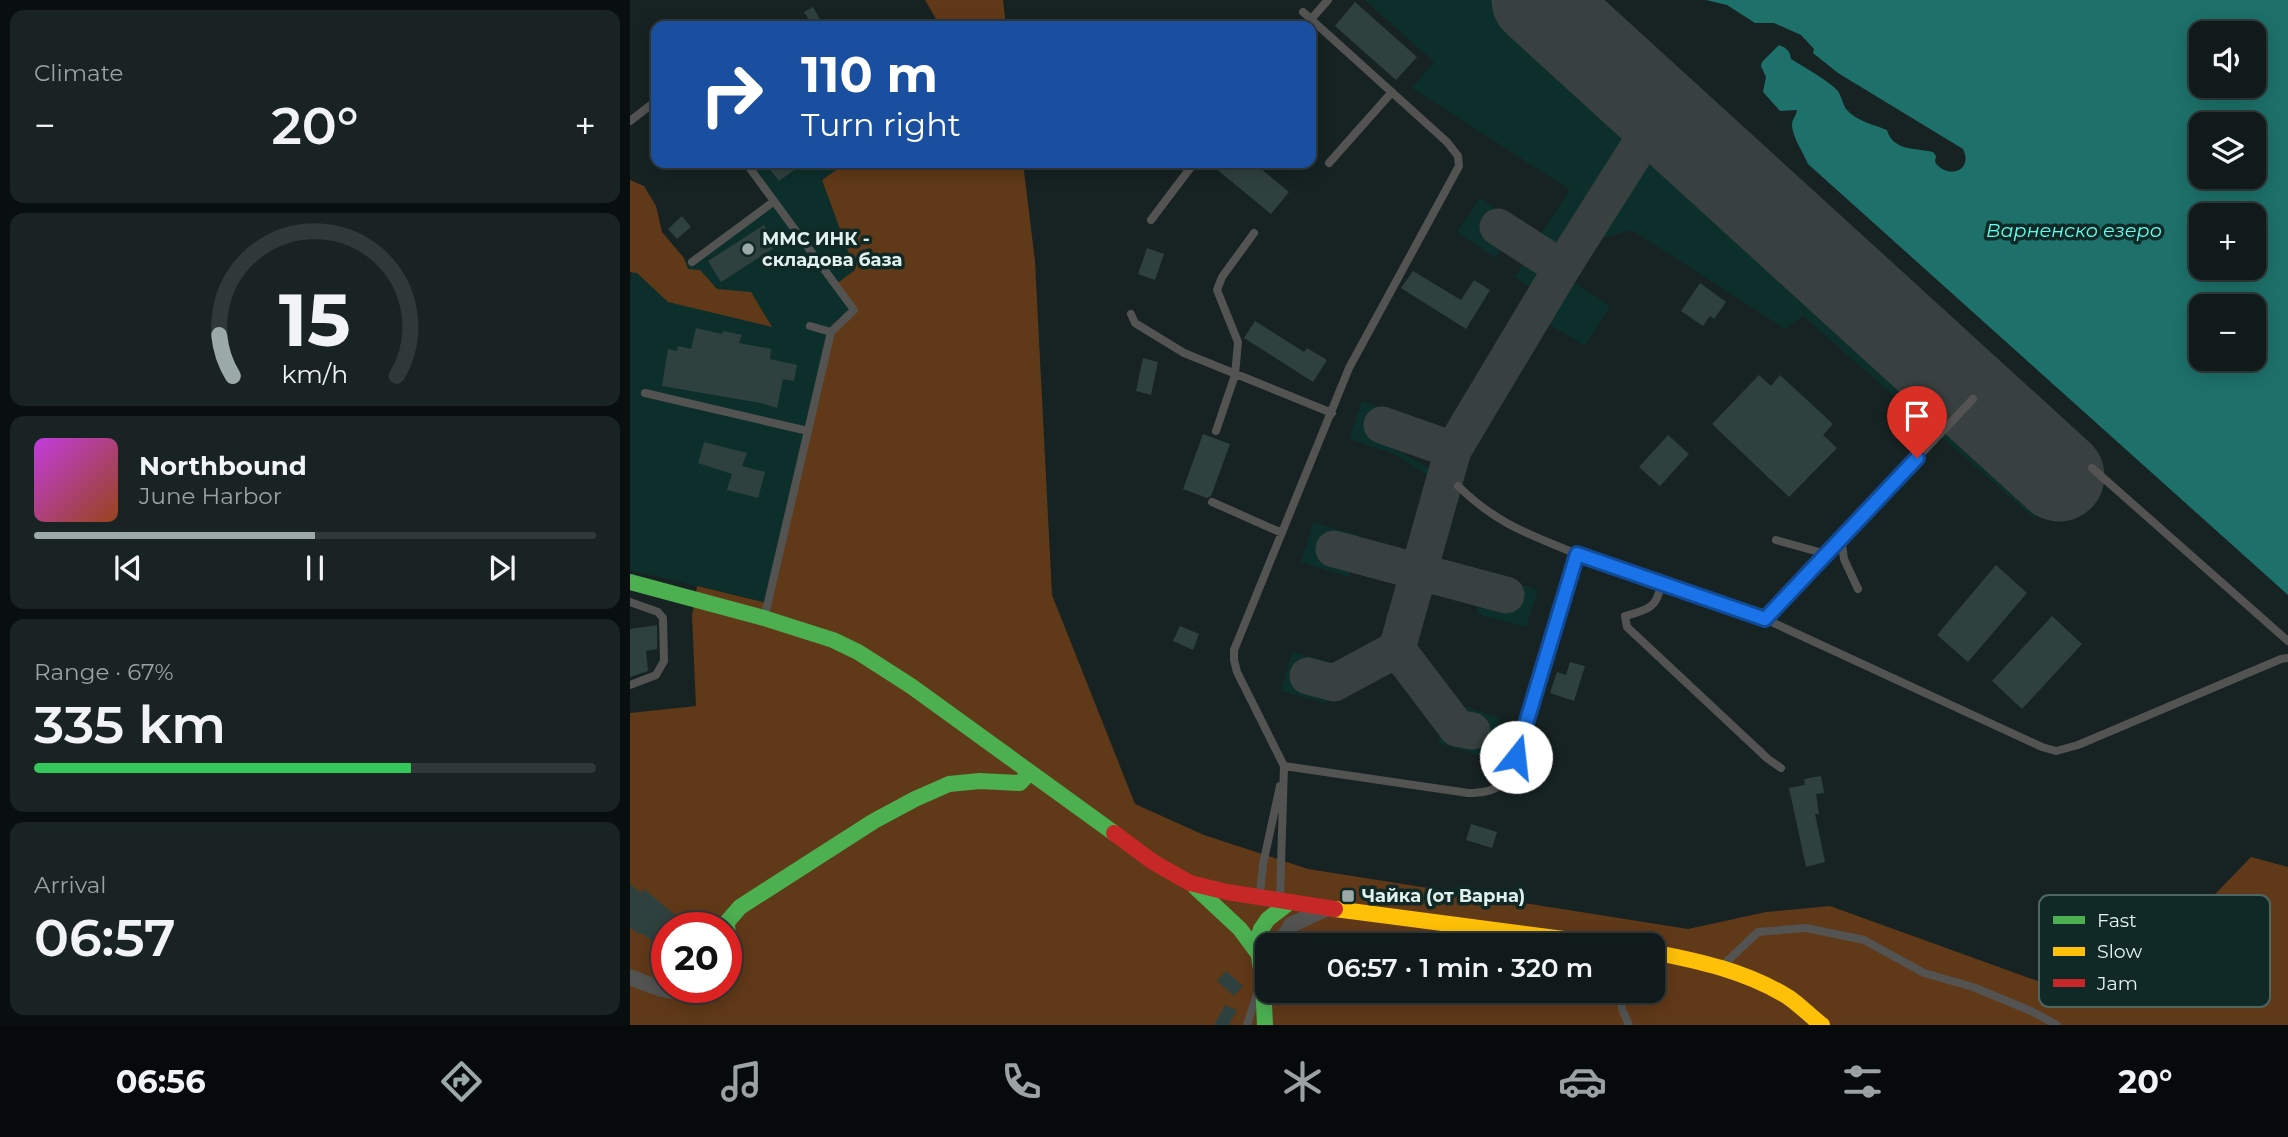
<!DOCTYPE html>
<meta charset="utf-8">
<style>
:root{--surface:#101a1a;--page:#192323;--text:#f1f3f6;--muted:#9ca1a2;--line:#303839;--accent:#9ba9a7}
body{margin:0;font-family:Montserrat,sans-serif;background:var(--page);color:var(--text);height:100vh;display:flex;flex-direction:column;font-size:26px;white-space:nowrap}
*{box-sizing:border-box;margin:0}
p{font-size:23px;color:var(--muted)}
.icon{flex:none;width:38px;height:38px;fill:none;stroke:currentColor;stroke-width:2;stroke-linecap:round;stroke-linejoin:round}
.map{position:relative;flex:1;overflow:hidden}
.drawer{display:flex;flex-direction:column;gap:10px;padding:10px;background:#090e0e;width:630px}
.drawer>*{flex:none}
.hud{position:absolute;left:21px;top:21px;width:665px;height:147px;border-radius:14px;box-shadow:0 4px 18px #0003,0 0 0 2px var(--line);background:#1a4fa0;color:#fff;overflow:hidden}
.tools{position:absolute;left:1559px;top:21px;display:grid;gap:14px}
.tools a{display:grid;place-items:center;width:77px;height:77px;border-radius:14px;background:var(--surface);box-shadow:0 4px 18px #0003,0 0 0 2px var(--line);font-size:35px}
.speed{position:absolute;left:21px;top:912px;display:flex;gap:14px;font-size:35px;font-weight:700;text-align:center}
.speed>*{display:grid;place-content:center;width:91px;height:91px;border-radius:50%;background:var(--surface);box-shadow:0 4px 18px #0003,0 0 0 2px var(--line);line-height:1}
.speed .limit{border:10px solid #d22;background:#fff;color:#111}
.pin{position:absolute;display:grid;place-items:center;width:60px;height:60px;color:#fff;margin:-72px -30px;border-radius:50% 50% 50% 0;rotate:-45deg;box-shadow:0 0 7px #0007}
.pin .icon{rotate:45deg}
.me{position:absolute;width:77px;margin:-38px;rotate:16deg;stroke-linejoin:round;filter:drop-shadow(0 0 5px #0008)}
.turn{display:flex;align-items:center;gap:24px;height:147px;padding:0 35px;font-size:32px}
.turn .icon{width:91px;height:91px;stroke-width:2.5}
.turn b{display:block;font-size:49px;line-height:60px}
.big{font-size:52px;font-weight:600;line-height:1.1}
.drawer .card{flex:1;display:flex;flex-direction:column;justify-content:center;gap:10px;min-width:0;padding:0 24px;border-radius:14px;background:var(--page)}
.drawer .dial{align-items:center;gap:0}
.dial svg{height:182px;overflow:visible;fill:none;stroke:var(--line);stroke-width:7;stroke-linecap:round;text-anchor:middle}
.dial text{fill:var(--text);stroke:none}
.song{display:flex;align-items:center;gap:21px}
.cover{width:84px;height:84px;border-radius:10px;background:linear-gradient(135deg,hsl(290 70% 55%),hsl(20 70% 35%))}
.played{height:7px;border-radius:4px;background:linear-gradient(90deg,var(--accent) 50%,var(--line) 50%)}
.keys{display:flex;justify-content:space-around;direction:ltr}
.heat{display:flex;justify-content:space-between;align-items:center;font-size:38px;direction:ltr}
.charge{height:10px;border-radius:5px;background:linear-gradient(90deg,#34c759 67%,var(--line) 0)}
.trip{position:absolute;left:625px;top:933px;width:410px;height:70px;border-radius:14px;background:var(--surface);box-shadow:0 4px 18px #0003,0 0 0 2px var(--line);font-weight:600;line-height:70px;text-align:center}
.dock{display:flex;height:112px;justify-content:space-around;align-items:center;background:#060a0a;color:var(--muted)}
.dock .icon{width:49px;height:49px}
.dock .active{color:var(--accent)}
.dock b{font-size:32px;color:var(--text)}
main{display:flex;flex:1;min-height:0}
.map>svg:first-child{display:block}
</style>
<main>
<section class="drawer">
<div class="card"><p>Climate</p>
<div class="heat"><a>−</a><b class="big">20°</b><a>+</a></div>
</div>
<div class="card dial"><svg viewBox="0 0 100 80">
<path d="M14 69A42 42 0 1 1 86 69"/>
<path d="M14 69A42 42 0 0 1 8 51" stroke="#9ba9a7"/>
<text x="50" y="56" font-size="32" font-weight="700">15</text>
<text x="50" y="72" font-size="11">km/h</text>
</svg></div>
<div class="card">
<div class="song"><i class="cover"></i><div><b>Northbound</b><p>June Harbor</p></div></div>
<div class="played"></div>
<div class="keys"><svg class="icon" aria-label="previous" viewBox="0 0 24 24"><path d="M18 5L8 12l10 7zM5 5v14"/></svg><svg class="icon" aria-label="pause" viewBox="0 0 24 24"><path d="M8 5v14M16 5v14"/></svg><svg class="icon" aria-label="next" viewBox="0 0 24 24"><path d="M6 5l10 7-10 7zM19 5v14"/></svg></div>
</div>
<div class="card"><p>Range · 67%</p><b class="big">335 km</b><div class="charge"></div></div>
<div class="card"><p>Arrival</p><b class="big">06:57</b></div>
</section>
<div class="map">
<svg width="1658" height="1025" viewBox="0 0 1658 1025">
<rect width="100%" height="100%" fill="#162322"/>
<!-- built -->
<path fill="#0d2f2c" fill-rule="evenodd" d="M735 0H946L1471 459 1449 488 1404 518 1173 316 1155 329 1002 230 972 238 943 282 980 306 955 346 917 323 838 451 825 496 806 552 816 571 852 581 864 575 908 590 896 627 847 614 848 603 807 592 794 602 781 652 815 700 870 718 858 758 808 743 812 732 773 671 752 665 695 703 651 691 662 652 715 666 755 646 769 588 766 577 723 564 719 577 671 562 683 522 731 536 727 550 766 560 786 546 806 481 764 454 719 439 732 401 777 416 775 425 805 435 823 430 907 292 885 277 894 263 872 248 865 258 827 232 850 198 909 237 940 190 782 88 804 62ZM768 443 802 453 809 465 807 473 768 450Z
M116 163H216L192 180 226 271 224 310 138 603 0 570V283L4 264 62 262 143 203Z"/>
<!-- green -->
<path fill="#603918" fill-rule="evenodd" d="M295 0H373L376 26H310Z
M216 163H393L405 261 422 595 505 804 574 835 678 869 1058 929 1136 912 1200 906 1477 1006 1621 857 1658 867V1025H0V713L66 706 62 616 67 586 137 603 201 332 223 310 205 285 225 270 192 180ZM37 928H96V987H37ZM637 945H1022V990H637Z
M0 180 14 186 26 206 32 232 54 258 58 269 70 270 87 289 121 292 142 327 38 302 7 273 0 272Z"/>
<!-- water -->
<path fill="#1d716a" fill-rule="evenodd" d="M1076 0H1658V595L1178 164C1173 152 1163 138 1162 126 1162 118 1166 117 1167 110L1150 111 1133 92 1136 77 1131 66 1132 62 1149 45C1157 48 1160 51 1161 59 1174 67 1196 79 1207 90 1212 96 1212 104 1217 110 1226 121 1245 125 1257 130 1263 151 1285 148 1303 152L1306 156 1305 162C1317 180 1344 171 1333 149L1208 73 1183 53 1184 49 1171 35 1144 23H1125L1097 5ZM1572 33H1624V86H1572ZM1572 124H1624V177H1572ZM1572 215H1624V268H1572ZM1572 306H1624V359H1572Z"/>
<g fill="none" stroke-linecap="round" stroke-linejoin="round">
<!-- taxiway -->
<path stroke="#384040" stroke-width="37" d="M868 227 932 268
M752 425 823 450
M704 549 876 595
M767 649 827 728 842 731
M678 676 704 683 767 649 823 450 932 268 1030 113"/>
<!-- runway -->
<path stroke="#384040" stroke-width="91" d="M907 0 1429 476"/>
</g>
<!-- building -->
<path fill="#2f413f" d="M725 2 787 57 766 80 705 26Z
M183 7 194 26H183L174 12Z
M135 163H174L149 181Z
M579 163H624L659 192 641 214Z
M52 216 61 227 47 239 38 229Z
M134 225 147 246 91 282 78 261Z
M517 248 534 254 525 280 508 274Z
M783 271 831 300 844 280 860 290 836 329 771 288Z
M1070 283 1096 302 1084 319 1080 316 1073 326 1051 311Z
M625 321 674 352 677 348 697 360 683 382 614 338Z
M66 328 92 334 93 331 112 335 109 343 141 349 140 359 167 365 164 381 153 379 147 408 131 403 32 386 38 349 47 351 48 346 61 349Z
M513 358 528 362 521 395 506 391Z
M1129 375 1141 386 1150 375 1203 424 1193 435 1207 448 1159 497 1082 424Z
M573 434 600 444 581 496 577 498 553 489Z
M1038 435 1059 454 1030 486 1009 467Z
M74 442 117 453 112 466 135 472 128 498 97 490 102 474 68 463Z
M1366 565 1397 593 1338 662 1307 635Z
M1422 616 1452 644 1392 709 1362 681Z
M27 625V649L16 651 18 671 0 677V629Z
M550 626 569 634 563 650 543 641Z
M940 662 955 666 944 701 920 693 927 672 936 675Z
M1191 776 1194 793 1186 794 1189 814H1185L1195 862 1176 867 1159 788 1175 785 1174 779Z
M841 824 867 832 862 848 836 840Z
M0 884 11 893 14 889 61 928H37V953L12 933 10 935 0 927Z
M596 971 613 986 604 996 587 981Z
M595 1005 607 1010 599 1025H584Z"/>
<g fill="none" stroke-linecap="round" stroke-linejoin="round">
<!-- lane -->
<path stroke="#535352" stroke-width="8" d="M675 26 698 0
M0 121 26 101
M116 163 224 310 201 332 135 615
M699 163 762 92
M521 220 564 163
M62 262 143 202
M501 314 505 323 554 353 702 413
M180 326 201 332
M15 393 178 431
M586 431 605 375 608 342 587 290 592 277 624 233
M1462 468 1658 641
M828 486C867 524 898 534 947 554
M582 502 652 533
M1211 538 1214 559 1228 589
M1146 540 1196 554
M1031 583C1028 608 1017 610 995 616L997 627 1138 759 1151 768
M0 602 28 612 33 618 34 661 26 675 0 685
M1135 619 1412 747 1426 751 1448 745 1651 659 1658 658
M654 766 838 793C870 793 873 785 886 757L947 554 1135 619 1343 399
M630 894 633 864 650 786
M650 898 654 766 607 672 604 660V650L719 368 829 166 828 156 817 142 673 12
M1092 966 1128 932 1176 928 1234 940 1294 973 1343 987 1401 1011 1427 1025
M990 990 992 1009 999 1025
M617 1025 627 994"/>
<!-- street -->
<path stroke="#535352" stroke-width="16" d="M649 945 661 925 695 909
M0 977C20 985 42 997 63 987"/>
<!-- fast -->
<path stroke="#4caf50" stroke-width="16" d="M0 582 134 618 203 640 228 652 281 686 484 833
M565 887 610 929 630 956
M96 948 98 941 97 922 110 907 244 821 285 799 319 784 350 781 390 783 399 773
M635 1025 633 983 627 942 631 929 638 919 660 902"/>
<!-- slow -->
<path stroke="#ffc107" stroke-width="16" d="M705 909 980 945
M1022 952C1069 961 1116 971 1158 997 1170 1005 1180 1016 1192 1025"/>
<!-- jam -->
<path stroke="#c62828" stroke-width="16" d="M484 833 523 862 560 883 597 892 705 909"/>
</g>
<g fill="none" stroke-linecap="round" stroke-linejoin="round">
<defs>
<path id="route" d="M886 757 947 554 1135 619 1287 458"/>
</defs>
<!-- route casing -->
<use href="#route" stroke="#114b97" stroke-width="18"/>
<!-- route -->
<use href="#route" stroke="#1a73e8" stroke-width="12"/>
</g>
<!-- markers -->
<g fill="#9ba9a7" stroke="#102926" stroke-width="2.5">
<circle cx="118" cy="249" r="7"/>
<rect x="711" y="889" width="14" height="14" rx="3.5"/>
</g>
<g text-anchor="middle" stroke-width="7" stroke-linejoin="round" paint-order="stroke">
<!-- poi labels -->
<g font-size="18" font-weight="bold" fill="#e2f1ee" stroke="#102926" text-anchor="start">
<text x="132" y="245">ММС ИНК -<tspan x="132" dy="21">складова база</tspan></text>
<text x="732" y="902">Чайка (от Варна)</text>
</g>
<!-- water labels -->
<g font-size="19" font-style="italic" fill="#60feee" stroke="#102926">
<text x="1444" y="237">Варненско езеро</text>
</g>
</g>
<!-- legend -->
<rect x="1409" y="895" width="231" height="112" rx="10" fill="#102926" stroke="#4f6562" stroke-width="2"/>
<rect x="1423" y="916" width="32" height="8" fill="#4caf50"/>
<rect x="1423" y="947" width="32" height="9" fill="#ffc107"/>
<rect x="1423" y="979" width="32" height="8" fill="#c62828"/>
<g font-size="19" fill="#e2f1ee">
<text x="1467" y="927">Fast</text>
<text x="1467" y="958">Slow</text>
<text x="1467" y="990">Jam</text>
</g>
</svg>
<div class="tools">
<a><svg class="icon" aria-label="sound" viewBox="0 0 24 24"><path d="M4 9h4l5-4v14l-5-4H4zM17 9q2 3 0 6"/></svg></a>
<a><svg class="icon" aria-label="layers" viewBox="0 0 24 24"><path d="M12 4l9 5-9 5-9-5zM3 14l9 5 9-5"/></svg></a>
<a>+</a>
<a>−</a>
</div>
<div class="speed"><div class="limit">20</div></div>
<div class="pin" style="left:1287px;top:458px;background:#d93025"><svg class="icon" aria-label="arrive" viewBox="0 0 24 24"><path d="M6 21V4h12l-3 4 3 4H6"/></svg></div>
<svg class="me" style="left:886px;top:757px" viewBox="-20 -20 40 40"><circle r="19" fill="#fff"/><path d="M0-13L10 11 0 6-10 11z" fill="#1a73e8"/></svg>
<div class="trip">06:57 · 1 min · 320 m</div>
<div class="hud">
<div class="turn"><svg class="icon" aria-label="right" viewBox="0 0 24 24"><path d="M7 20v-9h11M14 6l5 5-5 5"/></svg><div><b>110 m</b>Turn right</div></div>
</div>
</div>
</main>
<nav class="dock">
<b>06:56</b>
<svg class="icon active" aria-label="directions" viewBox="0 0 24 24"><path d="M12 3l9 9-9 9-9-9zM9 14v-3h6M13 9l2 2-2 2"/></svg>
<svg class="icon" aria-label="music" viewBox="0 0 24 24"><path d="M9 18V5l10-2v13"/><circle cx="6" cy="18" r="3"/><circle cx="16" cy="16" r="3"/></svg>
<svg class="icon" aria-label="phone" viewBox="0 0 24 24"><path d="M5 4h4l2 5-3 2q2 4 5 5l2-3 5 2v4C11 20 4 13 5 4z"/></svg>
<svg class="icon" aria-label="climate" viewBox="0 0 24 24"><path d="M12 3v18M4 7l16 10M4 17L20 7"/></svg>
<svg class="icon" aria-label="car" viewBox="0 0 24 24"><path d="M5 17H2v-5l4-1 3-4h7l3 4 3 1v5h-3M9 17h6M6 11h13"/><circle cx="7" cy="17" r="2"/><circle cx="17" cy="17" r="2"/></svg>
<svg class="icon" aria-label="filters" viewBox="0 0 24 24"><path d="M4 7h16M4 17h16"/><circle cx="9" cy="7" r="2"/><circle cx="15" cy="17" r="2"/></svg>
<b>20°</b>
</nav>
